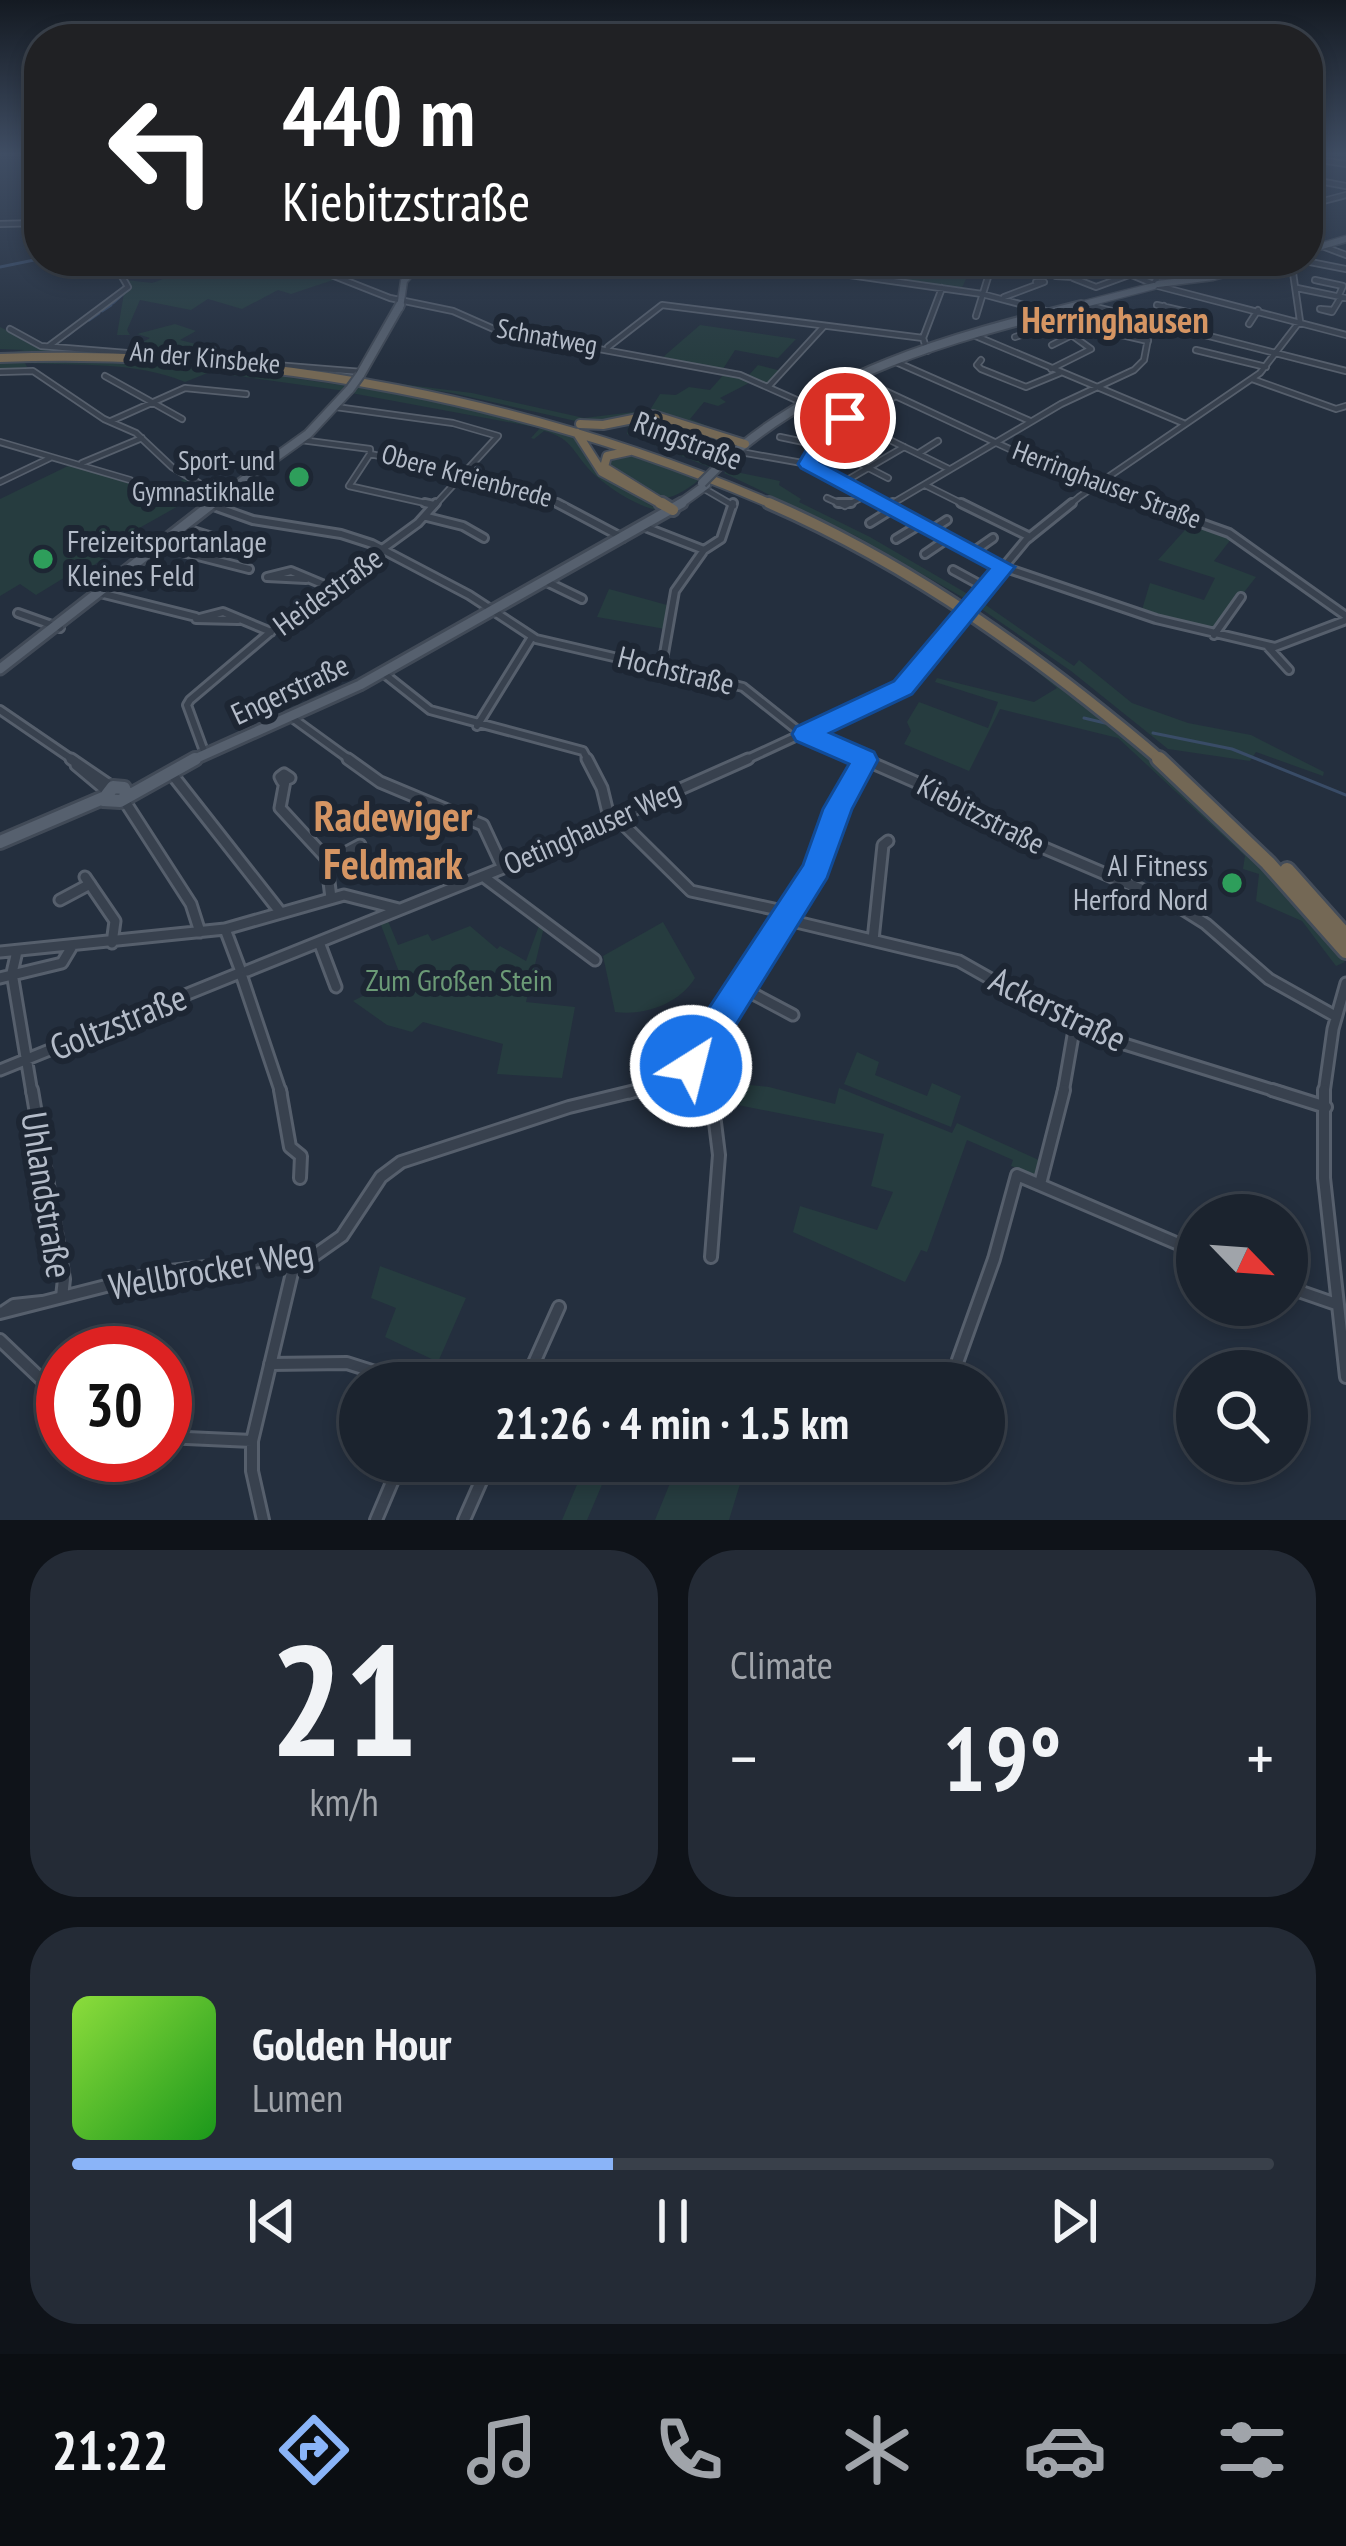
<!DOCTYPE html>
<meta charset="utf-8">
<style>
:root{--surface:#1b232e;--page:#242b36;--text:#f1f3f6;--muted:#a0a4aa;--line:#39404a;--accent:#8ab4f8}
body{margin:0;font-family:"PT Sans Narrow",sans-serif;background:var(--page);color:var(--text);height:100vh;display:flex;flex-direction:column;font-size:45px;white-space:nowrap}
*{box-sizing:border-box;margin:0}
p{font-size:39px;color:var(--muted)}
.icon{flex:none;width:66px;height:66px;fill:none;stroke:currentColor;stroke-width:2;stroke-linecap:round;stroke-linejoin:round}
.map{position:relative;height:1520px;overflow:hidden}
.details{display:flex;flex-direction:column;gap:30px;padding:30px;background:#0f1319;flex:1}
.details>*{flex:none}
.banner{position:absolute;left:24px;top:24px;width:1299px;height:252px;border-radius:48px;box-shadow:0 6px 18px #0003,0 0 0 3px var(--line);background:#202124;color:#fff;overflow:hidden}
.needle{width:78px;rotate:115deg}
.controls{position:absolute;left:1176px;top:1194px;display:grid;gap:24px}
.controls a{display:grid;place-items:center;width:132px;height:132px;border-radius:50%;background:var(--surface);box-shadow:0 6px 18px #0003,0 0 0 3px var(--line);font-size:60px}
.speed{position:absolute;left:36px;top:1326px;display:flex;gap:24px;font-size:60px;font-weight:700;text-align:center}
.speed>*{display:grid;place-content:center;width:156px;height:156px;border-radius:50%;background:var(--surface);box-shadow:0 6px 18px #0003,0 0 0 3px var(--line);line-height:1}
.speed .limit{border:18px solid #d22;background:#fff;color:#111}
.pin{position:absolute;display:grid;place-items:center;width:102px;height:102px;color:#fff;margin:-51px;border:6px solid #fff;border-radius:50%;box-shadow:0 3px 12px #0007}
.me{position:absolute;width:132px;margin:-66px;rotate:36deg;stroke-linejoin:round;filter:drop-shadow(0 0 9px #0008)}
.turn{display:flex;align-items:center;gap:42px;height:252px;padding:0 60px;font-size:54px}
.turn .icon{width:156px;height:156px;stroke-width:2.5}
.turn b{display:block;font-size:84px;line-height:102px}
.big{font-size:90px;font-weight:700;line-height:1.1}
.details .tile{flex:1;display:flex;flex-direction:column;justify-content:center;gap:18px;min-width:0;padding:0 42px;border-radius:48px;background:var(--page)}
.details .dial{align-items:center;gap:0}
.dial b{font-size:156px;line-height:1}
.song{display:flex;align-items:center;gap:36px}
.cover{width:144px;height:144px;border-radius:18px;background:linear-gradient(135deg,hsl(90 70% 55%),hsl(120 70% 35%))}
.played{height:12px;border-radius:6px;background:linear-gradient(90deg,var(--accent) 45%,var(--line) 45%)}
.keys{display:flex;justify-content:space-around;direction:ltr}
.heat{display:flex;justify-content:space-between;align-items:center;font-size:66px;direction:ltr}
.details .tiles{flex:1;display:grid;gap:30px;grid-template-columns:1fr 1fr}
.tile:last-child{grid-column:span 2}
.trip{position:absolute;left:339px;top:1362px;width:666px;height:120px;border-radius:60px;background:var(--surface);box-shadow:0 6px 18px #0003,0 0 0 3px var(--line);font-weight:700;line-height:120px;text-align:center}
.tabs{display:flex;height:192px;justify-content:space-around;align-items:center;background:#0b0e12;color:var(--muted)}
.tabs .icon{width:84px;height:84px}
.tabs .selected{color:var(--accent)}
.tabs b{font-size:54px;color:var(--text)}
.map>svg:first-child{display:block}
</style>
<div class="map">
<svg width="1346" height="1520" viewBox="0 0 1346 1520">
<rect width="100%" height="100%" fill="#242f3e"/>
<!-- green -->
<path fill="#263c3f" d="M229 261H250L232 270 239 274 272 261H334L340 269 329 274 336 279 291 294 278 290 242 309 208 299 191 310 140 300 127 330 130 335H117L124 293 130 286 127 280 152 283 202 265Z
M863 262 966 261 973 263 961 290 868 277 874 264Z
M175 324 196 331 180 340 196 344 195 356 356 374 354 378C236 362 118 348 0 355L24 350 0 349V327L44 349 159 353 131 349 150 338 137 334Z
M700 325 796 339 778 358 735 350 723 369 749 375 758 365 781 371 765 388 749 383 720 398 726 402 718 406 704 402 690 419 738 438 650 413 589 424 452 393 361 379 472 393 584 418 650 410 660 394 676 395 689 387 710 390 726 372 663 357Z
M27 358 195 364 348 386 345 391 210 372 185 382C134 361 80 366 25 363L27 367 0 370V360Z
M355 387 431 399 568 432 583 441 596 471 658 510C639 508 601 484 587 467 571 448 570 438 544 431L534 439 531 438 540 428 351 393Z
M652 419 724 441 732 444 709 467 627 434 629 423Z
M624 453 699 480C655 515 650 493 607 465L610 457Z
M734 463 739 464 736 472 780 481 779 485 801 499 799 502 870 537 973 597 969 601 856 536 724 473Z
M72 464 157 493 184 479 205 491 134 531 138 535 91 567 85 565 36 595 20 584 0 596V499Z
M1193 521 1232 538 1214 561 1256 577 1213 632 1141 613 1150 583 1204 600 1215 578 1158 560Z
M609 589 667 605 665 629 597 617Z
M980 601 1074 666 1079 660 1132 703 1188 723 1251 735 1324 772 1323 776 1256 752 1250 761 1168 749 1071 671 977 606Z
M990 633C1125 732 1239 831 1345 962L1336 966 1302 921 1256 901 1259 874 1243 869 1245 856 1118 738 1000 709 969 771 904 744 911 731 907 722 919 702 988 728 998 702 935 682 937 678 1034 702 1057 688Z
M386 916 398 945 428 934 432 941 470 926 497 949 500 946 526 961 540 923 544 927 526 1002 575 1007 562 1078 497 1074 503 1044 423 1022 412 1032 387 1025 353 1001 401 977 379 920Z
M663 922 695 978C679 1004 644 1016 615 1012L603 956Z
M857 1052 879 1062 875 1075 927 1096 932 1083 961 1096 951 1127 844 1084Z
M712 1081 769 1087 835 1104 839 1088 952 1133 957 1123 1041 1161 1037 1175 1011 1166 1013 1160 967 1140 927 1252 921 1250 905 1282 793 1232 800 1206 877 1230 893 1192 871 1186 884 1134 718 1101Z
M380 1266 466 1298 438 1362 385 1337 396 1308 371 1298Z
M587 1461H612L587 1520H562Z
M679 1461H747L729 1520H655Z"/>
<g fill="none" stroke-linecap="round" stroke-linejoin="round">
<!-- stream -->
<path stroke="#394c67" stroke-width="3" d="M0 267 39 259
M113 303 123 294
M102 311 111 305
M89 320 99 313
M68 335 73 331
M1084 718 1105 723
M1153 733 1232 749 1346 795"/>
<defs>
<path id="minor-far3" d="M1308 158 1346 164
M1308 179 1346 186
M1308 205 1346 195
M0 224 39 223
M1322 246 1346 255
M296 261 390 298 453 311 496 330 740 375 801 402
M970 261 994 266
M1040 261 1050 263
M1305 261 1346 269
M1103 263 1073 278 1096 287 1129 275
M1103 263 1151 283
M815 270 982 294 1050 312
M1056 276 1073 277
M1315 280 1343 286 1339 295
M1154 283 1162 270 1180 261
M1158 286 1346 335
M1297 288 1346 298
M1004 297 1044 282H1036
M1084 304 1346 371
M1157 305 1191 313
M1333 310 1320 309 1332 312 1341 297
M976 316 993 261
M1074 324 1148 341
M1249 324 1258 310
M10 329 41 346 362 372
M971 334 1183 423
M1015 337 1104 310
M1052 345 1072 335
M49 346 128 287 113 261
M608 347 662 305 923 338
M1196 350 1266 367
M927 351 923 338 942 288
M981 360 977 365 981 369 1026 387 1060 373
M896 362 1030 421
M1051 369 1091 349 1059 326
M0 372 33 371 104 419 136 433 172 467 222 497
M105 376 182 419
M855 377 1061 473 1153 506
M1252 379 1336 409 1346 406
M768 387 824 326
M336 407 453 423 498 436 434 506
M845 418 949 469
M111 421 185 388 246 394
M780 437 818 445
M301 440 370 449V454L469 474 565 506
M0 442 130 480
M746 453 808 464 887 506
M919 453 938 441
M370 454 349 486 434 505
M849 458 888 478
M82 463 142 438
M808 464 833 430 894 397
M0 482 50 458
M844 482 904 447
M925 485 967 506
M703 488 734 506
M1079 497 1260 373 1300 321 1292 266 1301 261
M827 498 845 506
M845 506 865 496
M888 506 1061 404 1134 370 1144 360 1151 323 1164 306
M1068 506 1078 498"/>
<path id="minor-far2" d="M425 503 434 505
M557 503 623 538
M838 503H851
M881 503 997 565 1156 619 1275 647 1346 620
M961 503 1030 537
M1145 503 1229 533 1346 616
M211 505 253 520 341 534 372 544 469 595 536 639 743 687 797 730 870 762
M888 506 893 503
M427 517 463 526 484 538
M870 523 891 510
M180 527 212 537
M645 527 704 550 675 591 662 665
M930 531 947 520
M896 539 919 525
M155 545 249 569
M704 550 721 539 733 503
M973 552 993 538
M925 554 947 539
M953 570 986 588
M306 579 267 577 291 571 334 589
M547 582 582 599
M100 593 196 617
M978 598 1026 540 1072 503
M18 613 60 628
M238 620 196 619 223 612 271 632
M1214 635 1241 597
M1268 647 1289 670
M382 672 430 710 583 751 589 762
M0 710 76 762
M291 717 353 762
M477 726 532 637
M205 754 187 705 190 700 281 623 418 523 436 503
M741 762 903 687 960 620"/>
<path id="minor-far1" d="M71 759 112 787
M348 759 380 782 483 825 503 868
M587 759 602 788 610 821
M863 759 961 802 1042 847 1171 902 1206 924 1269 979 1335 1016
M76 765 107 791
M171 773 281 913
M284 774 290 778 282 781 280 777Z
M285 781 280 808 326 858 331 898
M124 800 191 904 200 932
M617 818 691 891 792 913
M328 862 360 845
M85 877 115 921 112 943
M484 877 595 960
M60 900 90 884
M788 920 959 961 1051 1013 1118 1042 1282 1093
M225 929 240 969
M873 940 883 845 888 841
M319 942 336 987
M17 951 12 973 32 1093
M0 952 225 929 344 895 399 909
M247 971 503 868 748 759
M242 977 281 1093
M0 978 62 963 71 948
M744 989 793 1015
M698 1059 712 1093
M0 1070 237 974
M630 1093 691 1066 817 870 838 809 864 760
M1063 1093 1075 1024
M1324 1093 1333 1029 1346 983"/>
<path id="minor" d="M32 1090 64 1279 62 1297
M280 1090 290 1147 301 1156 300 1178
M1272 1090 1326 1107
M1324 1090V1178L1346 1377
M1040 1184 1064 1090
M711 1257 719 1155 711 1090
M1287 1287 1336 1304
M5 1311 14 1305 42 1302
M0 1313 161 1272 315 1255 342 1236 381 1177 401 1162 569 1107 639 1090
M0 1340 63 1400
M958 1360 994 1259 1017 1175 1197 1252
M270 1364 347 1363 410 1383
M525 1383 559 1307
M165 1437 252 1441
M263 1520 252 1471V1441L296 1256
M376 1520 401 1461
M464 1520 490 1461"/>
<path id="major-far3" d="M1308 250 1346 239
M1158 284 1213 277 1273 261
M400 308 404 281 422 261
M1069 308 1154 286"/>
<path id="major-far2" d="M360 375 400 305
M719 466C821 372 950 338 1081 305
M208 506 308 434 350 389
M677 506 706 485"/>
<path id="major-far1" d="M0 669 213 503
M188 762 360 685 682 503"/>
<path id="major" d="M126 794 124 788 113 787 103 800 120 801 195 759
M0 842 103 798"/>
<path id="highway-far2" d="M0 358C265 348 534 401 776 506
M580 424 603 425 653 415 745 444
M577 433 602 472 665 506
M630 451 607 456 604 467 667 506"/>
<path id="highway-far1" d="M660 503 673 510 662 503
M769 503C914 566 1043 660 1163 762"/>
<path id="highway" d="M1159 759 1268 863 1346 951
M1287 870 1346 936"/>
</defs>
<!-- minor-far3 casing -->
<use href="#minor-far3" stroke="#565f6c" stroke-width="8"/>
<!-- minor-far2 casing -->
<use href="#minor-far2" stroke="#565f6c" stroke-width="12"/>
<!-- minor-far1 casing -->
<use href="#minor-far1" stroke="#565f6c" stroke-width="15"/>
<!-- minor casing -->
<use href="#minor" stroke="#565f6c" stroke-width="16"/>
<!-- major-far3 casing -->
<use href="#major-far3" stroke="#414a57" stroke-width="9"/>
<!-- major-far2 casing -->
<use href="#major-far2" stroke="#414a57" stroke-width="12"/>
<!-- major-far1 casing -->
<use href="#major-far1" stroke="#414a57" stroke-width="15"/>
<!-- major casing -->
<use href="#major" stroke="#414a57" stroke-width="18"/>
<!-- highway-far2 casing -->
<use href="#highway-far2" stroke="#434c59" stroke-width="12"/>
<!-- highway-far1 casing -->
<use href="#highway-far1" stroke="#434c59" stroke-width="16"/>
<!-- highway casing -->
<use href="#highway" stroke="#434c59" stroke-width="20"/>
<!-- minor-far3 -->
<use href="#minor-far3" stroke="#38414e" stroke-width="4.5"/>
<!-- minor-far2 -->
<use href="#minor-far2" stroke="#38414e" stroke-width="6"/>
<!-- minor-far1 -->
<use href="#minor-far1" stroke="#38414e" stroke-width="9"/>
<!-- minor -->
<use href="#minor" stroke="#38414e" stroke-width="10"/>
<!-- major-far3 -->
<use href="#major-far3" stroke="#56606e" stroke-width="6"/>
<!-- major-far2 -->
<use href="#major-far2" stroke="#56606e" stroke-width="8"/>
<!-- major-far1 -->
<use href="#major-far1" stroke="#56606e" stroke-width="9"/>
<!-- major -->
<use href="#major" stroke="#56606e" stroke-width="12"/>
<!-- highway-far2 -->
<use href="#highway-far2" stroke="#746855" stroke-width="8"/>
<!-- highway-far1 -->
<use href="#highway-far1" stroke="#746855" stroke-width="10"/>
<!-- highway -->
<use href="#highway" stroke="#746855" stroke-width="14"/>
<defs>
<path id="minor-bridge" d="M960 620 978 598"/>
<path id="major-bridge" d="M350 389 360 375
M702 483 719 466"/>
</defs>
<!-- minor-bridge casing -->
<use href="#minor-bridge" stroke="#565f6c" stroke-width="12" stroke-linecap="butt"/>
<!-- major-bridge casing -->
<use href="#major-bridge" stroke="#414a57" stroke-width="12" stroke-linecap="butt"/>
<!-- minor-bridge -->
<use href="#minor-bridge" stroke="#38414e" stroke-width="6"/>
<!-- major-bridge -->
<use href="#major-bridge" stroke="#56606e" stroke-width="8"/>
</g>
<!-- sky -->
<linearGradient id="sky" x2="0" y2="1"><stop stop-color="#141a22"/><stop offset="0.42" stop-color="#3f4d63"/><stop offset="1" stop-color="#3f4d63" stop-opacity="0"/></linearGradient>
<rect width="1346" height="366" fill="url(#sky)"/>
<!-- route -->
<path fill="#1a73e8" stroke="#114b97" stroke-width="3" d="M839 414 855 418 832 439 820 462 1015 567 912 694 830 733 874 752 878 760 852 809 827 878 703 1078 691 1083 678 1078 673 1066 678 1055 803 865 823 809 849 764 796 741 792 734 796 727 894 681 989 569 801 468 798 464 817 432Z"/>
<!-- markers -->
<g fill="#2e9e5b" stroke="#1d2633" stroke-width="4.5">
<circle cx="299" cy="477" r="12"/>
<circle cx="43" cy="559" r="12"/>
<circle cx="1232" cy="883" r="12"/>
</g>
<g text-anchor="middle" stroke-width="12" stroke-linejoin="round" paint-order="stroke">
<!-- far-street labels -->
<g font-size="27" fill="#b4bcc9" stroke="#1d2633">
<text transform="translate(547 337) rotate(10)" y="9">Schnatweg</text>
<text transform="translate(205 358) rotate(5)" y="9">An der Kinsbeke</text>
<text transform="translate(467 476) rotate(15)" y="9">Obere Kreienbrede</text>
<text transform="translate(1107 485) rotate(21)" y="9">Herringhauser Straße</text>
</g>
<!-- far-poi labels -->
<g font-size="27" fill="#b4bcc9" stroke="#1d2633" text-anchor="end">
<text x="275" y="470">Sport- und<tspan x="275" dy="31">Gymnastikhalle</tspan></text>
</g>
<!-- street labels -->
<g font-size="30" fill="#b4bcc9" stroke="#1d2633">
<text transform="translate(688 441) rotate(21)" y="10">Ringstraße</text>
<text transform="translate(328 592) rotate(-36)" y="10">Heidestraße</text>
<text transform="translate(676 671) rotate(14)" y="10">Hochstraße</text>
<text transform="translate(290 690) rotate(-25)" y="10">Engerstraße</text>
<text transform="translate(981 815) rotate(27)" y="10">Kiebitzstraße</text>
<text transform="translate(592 828) rotate(-24)" y="10">Oetinghauser Weg</text>
</g>
<!-- poi labels -->
<g font-size="30" fill="#b4bcc9" stroke="#1d2633" text-anchor="start">
<text x="67" y="552">Freizeitsportanlage<tspan x="67" dy="34">Kleines Feld</tspan></text>
<text x="1208" y="876" text-anchor="end">AI Fitness<tspan x="1208" dy="34">Herford Nord</tspan></text>
</g>
<!-- park labels -->
<g font-size="30" fill="#6b9a76" stroke="#1d2633">
<text x="459" y="991">Zum Großen Stein</text>
</g>
<!-- far-district labels -->
<g font-size="36" font-weight="bold" fill="#d59563" stroke="#1d2633">
<text x="1115" y="333">Herringhausen</text>
</g>
<!-- near-street labels -->
<g font-size="36" fill="#b4bcc9" stroke="#1d2633">
<text transform="translate(1058 1009) rotate(26)" y="13">Ackerstraße</text>
<text transform="translate(118 1022) rotate(-22)" y="13">Goltzstraße</text>
<text transform="translate(47 1195) rotate(81)" y="13">Uhlandstraße</text>
<text transform="translate(211 1269) rotate(-10)" y="13">Wellbrocker Weg</text>
</g>
<!-- district labels -->
<g font-size="42" font-weight="bold" fill="#d59563" stroke="#1d2633">
<text x="393" y="831">Radewiger<tspan x="393" dy="48">Feldmark</tspan></text>
</g>
</g>
</svg>
<div class="controls">
<a><svg class="needle" viewBox="-14 -14 28 28"><path d="M0-13l5 13h-10z" fill="#e53935"/><path d="M0 13l5-13h-10z" fill="#a0a4aa"/></svg></a>
<a><svg class="icon" aria-label="search" viewBox="0 0 24 24"><circle cx="10" cy="10" r="6"/><path d="M15 15l6 6"/></svg></a>
</div>
<div class="speed"><div class="limit">30</div></div>
<div class="pin" style="left:845px;top:418px;background:#d93025"><svg class="icon" aria-label="arrive" viewBox="0 0 24 24"><path d="M6 21V4h12l-3 4 3 4H6"/></svg></div>
<svg class="me" style="left:691px;top:1066px" viewBox="-20 -20 40 40"><circle r="17" fill="#1a73e8" stroke="#fff" stroke-width="3"/><path d="M0-11L8 9 0 5-8 9z" fill="#fff"/></svg>
<div class="trip">21:26 · 4 min · 1.5 km</div>
<div class="banner">
<div class="turn"><svg class="icon" aria-label="left" viewBox="0 0 24 24"><path d="M17 20v-9H6M10 6l-5 5 5 5"/></svg><div><b>440 m</b>Kiebitzstraße</div></div>
</div>
</div>
<section class="details">
<div class="tiles">
<div class="tile dial"><b>21</b><p>km/h</p></div>
<div class="tile"><p>Climate</p>
<div class="heat"><a>−</a><b class="big">19°</b><a>+</a></div>
</div>
<div class="tile">
<div class="song"><i class="cover"></i><div><b>Golden Hour</b><p>Lumen</p></div></div>
<div class="played"></div>
<div class="keys"><svg class="icon" aria-label="previous" viewBox="0 0 24 24"><path d="M18 5L8 12l10 7zM5 5v14"/></svg><svg class="icon" aria-label="pause" viewBox="0 0 24 24"><path d="M8 5v14M16 5v14"/></svg><svg class="icon" aria-label="next" viewBox="0 0 24 24"><path d="M6 5l10 7-10 7zM19 5v14"/></svg></div>
</div>
</div>
</section>
<nav class="tabs">
<b>21:22</b>
<svg class="icon selected" aria-label="directions" viewBox="0 0 24 24"><path d="M12 3l9 9-9 9-9-9zM9 14v-3h6M13 9l2 2-2 2"/></svg>
<svg class="icon" aria-label="music" viewBox="0 0 24 24"><path d="M9 18V5l10-2v13"/><circle cx="6" cy="18" r="3"/><circle cx="16" cy="16" r="3"/></svg>
<svg class="icon" aria-label="phone" viewBox="0 0 24 24"><path d="M5 4h4l2 5-3 2q2 4 5 5l2-3 5 2v4C11 20 4 13 5 4z"/></svg>
<svg class="icon" aria-label="climate" viewBox="0 0 24 24"><path d="M12 3v18M4 7l16 10M4 17L20 7"/></svg>
<svg class="icon" aria-label="car" viewBox="0 0 24 24"><path d="M5 17H2v-5l4-1 3-4h7l3 4 3 1v5h-3M9 17h6M6 11h13"/><circle cx="7" cy="17" r="2"/><circle cx="17" cy="17" r="2"/></svg>
<svg class="icon" aria-label="filters" viewBox="0 0 24 24"><path d="M4 7h16M4 17h16"/><circle cx="9" cy="7" r="2"/><circle cx="15" cy="17" r="2"/></svg>
</nav>
